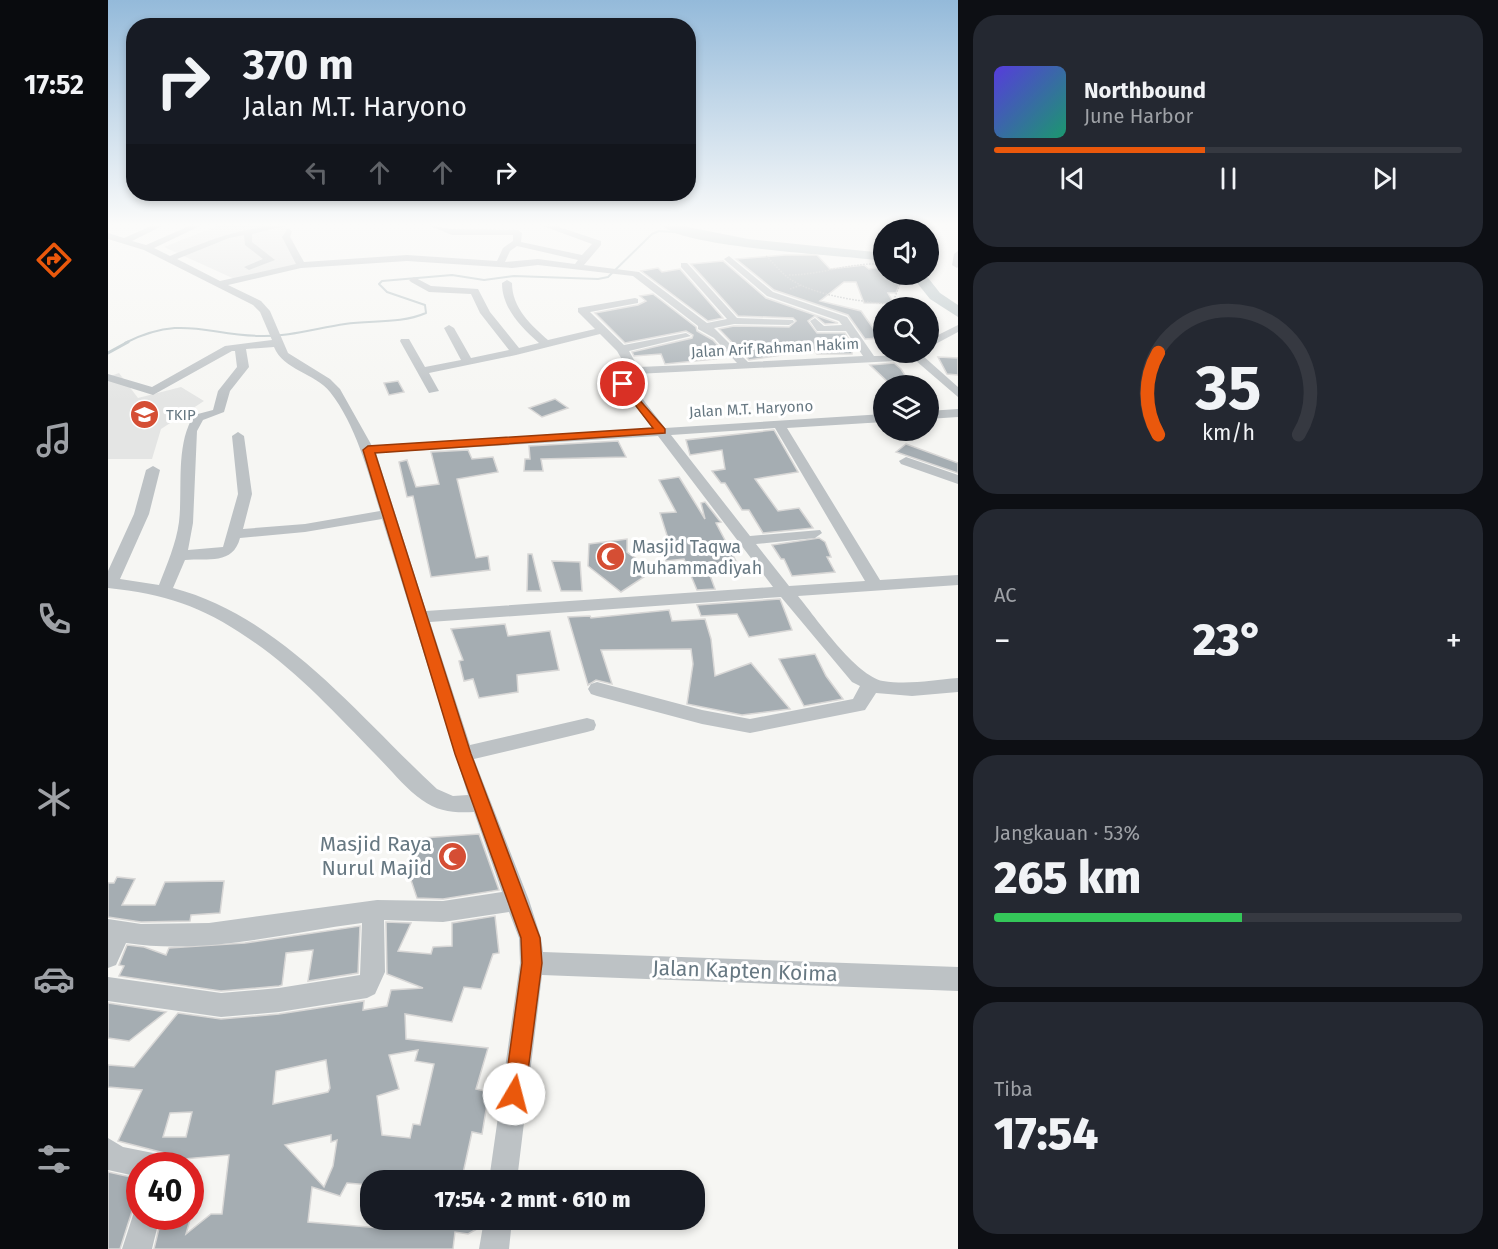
<!DOCTYPE html>
<html lang="id">
<meta charset="utf-8">
<style>
:root{--surface:#171b24;--page:#242831;--text:#f1f3f6;--muted:#9ea1a6;--line:#363941;--accent:#ea580c}
body{margin:0;font-family:"Fira Sans",sans-serif;background:var(--page);color:var(--text);height:100vh;display:flex;flex-direction:column;font-size:22px;white-space:nowrap}
*{box-sizing:border-box;margin:0}
p{font-size:20px;color:var(--muted)}
.icon{flex:none;width:33px;height:33px;fill:none;stroke:currentColor;stroke-width:2;stroke-linecap:round;stroke-linejoin:round}
.map{position:relative;flex:1;overflow:hidden}
.drawer{display:flex;flex-direction:column;gap:15px;padding:15px;background:#0d0f14;width:540px}
.drawer>*{flex:none}
.hud{position:absolute;left:18px;top:18px;width:570px;height:183px;border-radius:24px;box-shadow:0 3px 9px #0003;background:#171b24;color:var(--text);overflow:hidden}
.tools{position:absolute;left:765px;top:219px;display:grid;gap:12px}
.tools a{display:grid;place-items:center;width:66px;height:66px;border-radius:50%;background:var(--surface);box-shadow:0 3px 9px #0003;font-size:30px}
.speed{position:absolute;left:18px;top:1152px;display:flex;gap:12px;font-size:30px;font-weight:700;text-align:center}
.speed>*{display:grid;place-content:center;width:78px;height:78px;border-radius:50%;background:var(--surface);box-shadow:0 3px 9px #0003;line-height:1}
.speed .limit{border:9px solid #d22;background:#fff;color:#111}
.pin{position:absolute;display:grid;place-items:center;width:51px;height:51px;color:#fff;margin:-26px;border:3px solid #fff;border-radius:50%;box-shadow:0 2px 6px #0007}
.me{position:absolute;width:66px;margin:-33px;rotate:8deg;stroke-linejoin:round;filter:drop-shadow(0 0 4px #0008)}
.turn{display:flex;align-items:center;gap:21px;height:126px;padding:0 18px;font-size:27px}
.turn .icon{width:78px;height:78px;stroke-width:2.5}
.turn b{display:block;font-size:42px;line-height:51px}
.lanes{display:flex;align-items:center;height:57px;padding:0 18px;background:#0003;justify-content:center;gap:30px;direction:ltr}
.lanes .off{opacity:.35}
.big{font-size:45px;font-weight:800;line-height:1.1}
.drawer .widget{flex:1;display:flex;flex-direction:column;justify-content:center;gap:9px;min-width:0;padding:0 21px;border-radius:24px;background:var(--page)}
.drawer .dial{align-items:center;gap:0}
.dial svg{height:156px;overflow:visible;fill:none;stroke:var(--line);stroke-width:7;stroke-linecap:round;text-anchor:middle}
.dial text{fill:var(--text);stroke:none}
.song{display:flex;align-items:center;gap:18px}
.cover{width:72px;height:72px;border-radius:9px;background:linear-gradient(135deg,hsl(250 70% 55%),hsl(160 70% 35%))}
.played{height:6px;border-radius:3px;background:linear-gradient(90deg,var(--accent) 45%,var(--line) 45%)}
.keys{display:flex;justify-content:space-around;direction:ltr}
.heat{display:flex;justify-content:space-between;align-items:center;font-size:33px;direction:ltr}
.charge{height:9px;border-radius:4px;background:linear-gradient(90deg,#34c759 53%,var(--line) 0)}
.trip{position:absolute;left:252px;top:1170px;width:345px;height:60px;border-radius:24px;background:var(--surface);box-shadow:0 3px 9px #0003;font-weight:800;line-height:60px;text-align:center}
main{display:flex;flex:1;min-height:0}
.tabs{display:flex;flex-direction:column;width:108px;justify-content:space-around;align-items:center;background:#090b0e;color:var(--muted)}
.tabs .icon{width:42px;height:42px}
.tabs .on{color:var(--accent)}
.tabs b{font-size:27px;color:var(--text)}
.map>svg:first-child{display:block}
</style>
<main>
<nav class="tabs">
<b>17:52</b>
<svg class="icon on" aria-label="directions" viewBox="0 0 24 24"><path d="M12 3l9 9-9 9-9-9zM9 14v-3h6M13 9l2 2-2 2"/></svg>
<svg class="icon" aria-label="music" viewBox="0 0 24 24"><path d="M9 18V5l10-2v13"/><circle cx="6" cy="18" r="3"/><circle cx="16" cy="16" r="3"/></svg>
<svg class="icon" aria-label="phone" viewBox="0 0 24 24"><path d="M5 4h4l2 5-3 2q2 4 5 5l2-3 5 2v4C11 20 4 13 5 4z"/></svg>
<svg class="icon" aria-label="climate" viewBox="0 0 24 24"><path d="M12 3v18M4 7l16 10M4 17L20 7"/></svg>
<svg class="icon" aria-label="car" viewBox="0 0 24 24"><path d="M5 17H2v-5l4-1 3-4h7l3 4 3 1v5h-3M9 17h6M6 11h13"/><circle cx="7" cy="17" r="2"/><circle cx="17" cy="17" r="2"/></svg>
<svg class="icon" aria-label="filters" viewBox="0 0 24 24"><path d="M4 7h16M4 17h16"/><circle cx="9" cy="7" r="2"/><circle cx="15" cy="17" r="2"/></svg>
</nav>
<div class="map">
<svg width="850" height="1249" viewBox="0 0 850 1249">
<rect width="100%" height="100%" fill="#f6f6f3"/>
<!-- built -->
<path fill="#e4e5e4" d="M109 226H178L196 266 131 281 56 247Z
M11 373 30 398 73 387 96 401 53 429 44 459H0V377Z"/>
<g fill="none" stroke-linecap="round" stroke-linejoin="round">
<!-- stream-far1 -->
<path stroke="#b6c2c5" stroke-width="2" d="M17 343C73 315 96 334 151 336 180 337 209 328 237 324 264 320 292 324 318 313L317 305 279 292 271 284 274 281 344 275 376 280 406 276 490 279 500 277 544 234 551 231 579 233"/>
<!-- stream -->
<path stroke="#b6c2c5" stroke-width="3" d="M0 353 20 342"/>
<!-- river -->
<path fill="#b6c2c5" fill-rule="evenodd" d="M555 226H575L640 239 776 253V261C735 255 577 248 555 226Z
M802 274H817L832 293 850 305V317L822 299Z"/>
</g>
<!-- building -->
<path fill="#a5adb2" stroke="#d8d7d6" stroke-width="1.5" fill-rule="evenodd" d="M677 255H709L722 269 756 265 761 269 776 267V274H786L792 283 788 293H780L786 304 756 303 748 282H736L712 301 753 311 772 338 757 339 740 315 666 290 628 259Z
M615 261 658 298 730 323 717 324 707 316 700 321 709 333H737L744 344V354H709L706 350 641 360 611 329 626 326 681 327 688 321 685 318 630 316 583 264Z
M550 268 554 272 572 269 615 318 600 321 533 271Z
M545 294 588 327 589 331 605 340 613 349 601 350 608 359 557 364 553 354 526 356 524 352 584 338 585 335 578 331 517 343 487 313 530 305 538 301 532 296Z
M830 357 850 358V375L839 374Z
M786 363 793 369 804 386H784L762 365Z
M290 381 296 392 281 395 276 383Z
M447 399 460 408 434 417 421 408Z
M666 430 690 472 647 479 670 511 691 508 705 528 655 533 641 510H634L617 483H613L604 471 617 469 614 450 582 455 578 440Z
M510 441 518 457 433 459 435 471H416L417 459H422L421 446Z
M798 444 850 463V473L788 452Z
M360 450 364 459 385 457 390 472 349 479 368 558 380 556 382 570 323 577 305 496 299 497 291 462 299 460 308 487 331 484 323 452Z
M571 477 597 519 593 503 597 502 611 520 613 522 608 523 629 563 599 567 607 589 589 590 576 559 558 561 555 549 563 548 552 513 568 512 551 480Z
M711 538 717 542 723 557H719L727 572 684 576 676 559H673L664 545Z
M519 539V552L545 571 513 592 480 566 481 544Z
M420 554H424L433 591H419Z
M444 561 472 562 474 591H453Z
M672 599 684 630 641 637 629 614 593 616 589 605Z
M561 610 564 621 597 619 603 639 607 676 643 663 682 709 634 715 579 704 585 664 583 649 493 650 504 684 488 680 480 685 460 617 482 616 483 618Z
M397 624 400 636 442 631 451 670 409 675 410 692 371 698 365 679 356 681 351 661 355 660 343 629Z
M707 654 718 676 735 699 696 706 671 659Z
M371 834 391 890 335 899 309 898 301 874 314 838Z
M9 877 27 879 14 905H47L57 882 116 881 112 913 83 915 82 921 33 922 0 917V883H6Z
M387 916 391 953 385 954 373 989 356 987 344 1022 297 1014 298 1039 380 1048 368 1089 381 1092 374 1134 364 1132 354 1178 344 1176 343 1180H294L276 1177V1180H262V1185L239 1183 232 1196 204 1187 200 1222 272 1228 274 1220H370L369 1229 360 1234 347 1232 345 1249H46L54 1216H83L78 1234 103 1214H114L121 1155 64 1160 60 1154 10 1141 34 1090 0 1087V1065L26 1067 70 1013 113 1019 171 1014 256 1001 255 1010 279 1006 283 990 315 988 279 974 278 922 303 923 290 951 323 954 325 947 344 946V923ZM310 1050 307 1061 326 1064 312 1125 305 1124 302 1138 274 1135 269 1096 291 1089 281 1055ZM218 1060 222 1088 220 1092 165 1104 168 1071ZM84 1112 78 1137H55L62 1113ZM223 1135V1142L229 1140 225 1166 216 1187 177 1145Z
M252 926 250 973 200 981 205 950 178 953 174 985 171 986 113 991 11 976 16 966 11 965 19 945 36 947 58 955 61 948 137 943Z
M0 1003 58 1012 21 1041 0 1038Z
M0 1172 32 1179V1202L26 1205 12 1249H0Z"/>
<g fill="none" stroke-linecap="round" stroke-linejoin="round">
<!-- path -->
<path stroke="#b8bbbd" stroke-width="1.5" stroke-dasharray="1.5 1.5" stroke-linecap="butt" d="M658 256C666 263 673 273 682 279 706 296 760 303 788 304L787 297 796 274
M681 275C713 275 743 262 776 264
M682 289 693 285"/>
<!-- minor -->
<path fill="#bdc2c5" fill-rule="evenodd" d="M43 226H54L24 241 38 245 81 226H92L46 248 62 256C100 241 135 226 177 226L144 234V242L167 260 141 270 136 267 155 259 137 245 136 235 121 238 69 259 112 281 188 264 174 237 180 228 184 231 182 237 196 262 299 255 389 261 395 248 405 241V235H344L322 226 345 229 410 230 414 233 413 242 474 255 484 244 435 226H448L493 241V245L476 265 531 272 599 323 619 319 573 267V263H579L629 318 685 320 686 322 681 325 626 324 606 328 640 362 755 356 738 331H709L702 321 707 318 716 326 734 325 731 321 659 296 618 261 616 259 621 256 665 292 739 317 766 356 814 355 850 387V397L807 360 528 374 520 380 557 428 776 414V422L679 428 772 580 850 575V585L690 596C708 618 748 676 775 681 800 685 826 680 850 678V692L804 696 768 693 757 710 642 733 594 724 489 696 483 694 480 689 483 684 489 682 594 710 642 719 745 699 752 686 744 682 673 597 322 622 362 745 479 718 486 720 488 725 486 730 479 732 366 759 421 900 433 938 435 952 850 967V991L434 975 409 1180H381L412 963 411 938 401 912 335 922 276 920 277 972 267 994 259 998 171 1012 113 1017 0 1001V977L113 993 171 988 252 975 254 923C176 933 97 955 18 943L8 965 0 968V919L33 924 101 923 269 900 335 901 394 892 366 812C347 813 330 812 314 800 297 788 283 770 268 755 228 714 188 670 140 638 94 606 56 594 0 588V571L26 514 38 470 45 466 52 470 41 514 12 579 51 585C59 564 68 544 71 522 75 488 67 445 86 415L105 410 110 391 129 367 127 351H124L45 395 0 381V374L44 387 117 346 164 340 152 312 145 305 36 250 0 239V233L16 238ZM409 246 470 260 467 264 430 259 397 262 402 251ZM299 261 404 268 430 265 525 276 590 326V329L606 338 629 363 530 367 521 351 583 336 578 333 516 345 482 312 530 303V299L527 298 470 308V312L487 329 440 340C423 325 404 308 404 283L399 280 394 283C394 308 413 327 431 343L411 348 382 312 370 289 323 286 306 277 301 280 303 282 321 292 363 294 372 313 401 350 363 358 346 328 341 325 336 328 353 360 317 367 301 339H293L292 341 321 393 331 391 321 373 408 355 492 334 509 351 520 370 512 373 508 380 545 429 264 446 232 389 222 379 180 353 162 311 153 301 120 285 193 268ZM166 347C175 370 207 373 222 392 248 425 260 472 272 511L197 524 135 529 144 494 136 436 130 432 124 436 130 494 115 547 80 550 85 523 89 431 95 420 116 412 122 391 141 367 138 349ZM667 428 757 581 681 586 648 544 707 538 714 533 712 530 642 536 563 435ZM550 436 665 587 318 611 268 453ZM274 519 360 795 345 796 329 789C250 716 173 616 65 588L77 560C100 558 125 565 132 538L197 532Z
M820 226H829L820 233V230H817Z
M850 251V267L849 268 844 265 846 254Z
M850 325V332L820 348V340Z
M850 409V417L820 419V411Z
M798 457 850 475V484L793 464 791 461Z
M0 1138 15 1147 60 1156 64 1166H32V1177L0 1170Z
M32 1204V1216H52L44 1249H14L28 1206Z
M376 1220H404L401 1249H371Z"/>
</g>
<!-- sky -->
<linearGradient id="sky" x2="0" y2="1"><stop stop-color="#94bada"/><stop offset="0.56" stop-color="#fbfbfa"/><stop offset="1" stop-color="#fbfbfa" stop-opacity="0"/></linearGradient>
<rect width="850" height="401" fill="url(#sky)"/>
<!-- route -->
<path fill="#ea580c" stroke="#983908" stroke-width="1.5" d="M515 381 557 429V433L267 453 363 754 432 938 434 963 417 1094 414 1101 406 1104 399 1101 396 1094 414 963 413 938 347 754 255 450 260 446 545 428 511 384Z"/>
<!-- icons -->
<defs>
<symbol id="school-disc" viewBox="-11 -11 22 22"><circle r="9.5" fill="#d54e34" stroke="#fff"/><path d="M0-5L7-2L0 1L-7-2ZM-4 1L0 2.5L4 1V4Q0 6-4 4Z" fill="#fff"/></symbol>
<symbol id="mosque-disc" viewBox="-11 -11 22 22"><circle r="9.5" fill="#d54e34" stroke="#fff"/><path d="M3.5-4.9A6 6 0 1 0 3.5 4.9A5 5 0 1 1 3.5-4.9Z" fill="#fff"/></symbol>
</defs>
<g fill-rule="evenodd">
<use href="#school-disc" x="20" y="398" width="33" height="33"/>
<use href="#mosque-disc" x="486" y="540" width="33" height="33"/>
<use href="#mosque-disc" x="328" y="840" width="33" height="33"/>
</g>
<g text-anchor="middle" stroke-width="6" stroke-linejoin="round" paint-order="stroke">
<!-- far-street labels -->
<g font-size="15" fill="#677882" stroke="#fff">
<text transform="translate(667 348) rotate(-3)" y="5">Jalan Arif Rahman Hakim</text>
<text transform="translate(643 409) rotate(-3)" y="5">Jalan M.T. Haryono</text>
</g>
<!-- far-poi labels -->
<g font-size="15" fill="#677882" stroke="#fff" text-anchor="start">
<text x="58" y="420">TKIP</text>
</g>
<!-- poi labels -->
<g font-size="18" fill="#677882" stroke="#fff" text-anchor="start">
<text x="524" y="553">Masjid Taqwa<tspan x="524" dy="21">Muhammadiyah</tspan></text>
</g>
<!-- near-poi labels -->
<g font-size="21" fill="#677882" stroke="#fff" text-anchor="end">
<text x="324" y="851">Masjid Raya<tspan x="324" dy="24">Nurul Majid</tspan></text>
</g>
<!-- near-street labels -->
<g font-size="21" fill="#677882" stroke="#fff">
<text transform="translate(637 971) rotate(2)" y="7">Jalan Kapten Koima</text>
</g>
</g>
</svg>
<div class="tools">
<a><svg class="icon" aria-label="sound" viewBox="0 0 24 24"><path d="M4 9h4l5-4v14l-5-4H4zM17 9q2 3 0 6"/></svg></a>
<a><svg class="icon" aria-label="search" viewBox="0 0 24 24"><circle cx="10" cy="10" r="6"/><path d="M15 15l6 6"/></svg></a>
<a><svg class="icon" aria-label="layers" viewBox="0 0 24 24"><path d="M12 4l9 5-9 5-9-5zM3 14l9 5 9-5"/></svg></a>
</div>
<div class="speed"><div class="limit">40</div></div>
<div class="pin" style="left:515px;top:384px;background:#d93025"><svg class="icon" aria-label="arrive" viewBox="0 0 24 24"><path d="M6 21V4h12l-3 4 3 4H6"/></svg></div>
<svg class="me" style="left:406px;top:1094px" viewBox="-20 -20 40 40"><circle r="19" fill="#fff"/><path d="M0-13L10 11 0 6-10 11z" fill="#ea580c"/></svg>
<div class="trip">17:54 · 2 mnt · 610 m</div>
<div class="hud">
<div class="turn"><svg class="icon" aria-label="right" viewBox="0 0 24 24"><path d="M7 20v-9h11M14 6l5 5-5 5"/></svg><div><b>370 m</b>Jalan M.T. Haryono</div></div>
<div class="lanes"><svg class="icon off" aria-label="left" viewBox="0 0 24 24"><path d="M17 20v-9H6M10 6l-5 5 5 5"/></svg><svg class="icon off" aria-label="ahead" viewBox="0 0 24 24"><path d="M12 20V5M6 11l6-6 6 6"/></svg><svg class="icon off" aria-label="ahead" viewBox="0 0 24 24"><path d="M12 20V5M6 11l6-6 6 6"/></svg><svg class="icon" aria-label="right" viewBox="0 0 24 24"><path d="M7 20v-9h11M14 6l5 5-5 5"/></svg></div>
</div>
</div>
<section class="drawer">
<div class="widget">
<div class="song"><i class="cover"></i><div><b>Northbound</b><p>June Harbor</p></div></div>
<div class="played"></div>
<div class="keys"><svg class="icon" aria-label="previous" viewBox="0 0 24 24"><path d="M18 5L8 12l10 7zM5 5v14"/></svg><svg class="icon" aria-label="pause" viewBox="0 0 24 24"><path d="M8 5v14M16 5v14"/></svg><svg class="icon" aria-label="next" viewBox="0 0 24 24"><path d="M6 5l10 7-10 7zM19 5v14"/></svg></div>
</div>
<div class="widget dial"><svg viewBox="0 0 100 80">
<path d="M14 69A42 42 0 1 1 86 69"/>
<path d="M14 69A42 42 0 0 1 14 27" stroke="#ea580c"/>
<text x="50" y="56" font-size="32" font-weight="700">35</text>
<text x="50" y="72" font-size="11">km/h</text>
</svg></div>
<div class="widget"><p>AC</p>
<div class="heat"><a>−</a><b class="big">23°</b><a>+</a></div>
</div>
<div class="widget"><p>Jangkauan · 53%</p><b class="big">265 km</b><div class="charge"></div></div>
<div class="widget"><p>Tiba</p><b class="big">17:54</b></div>
</section>
</main>
